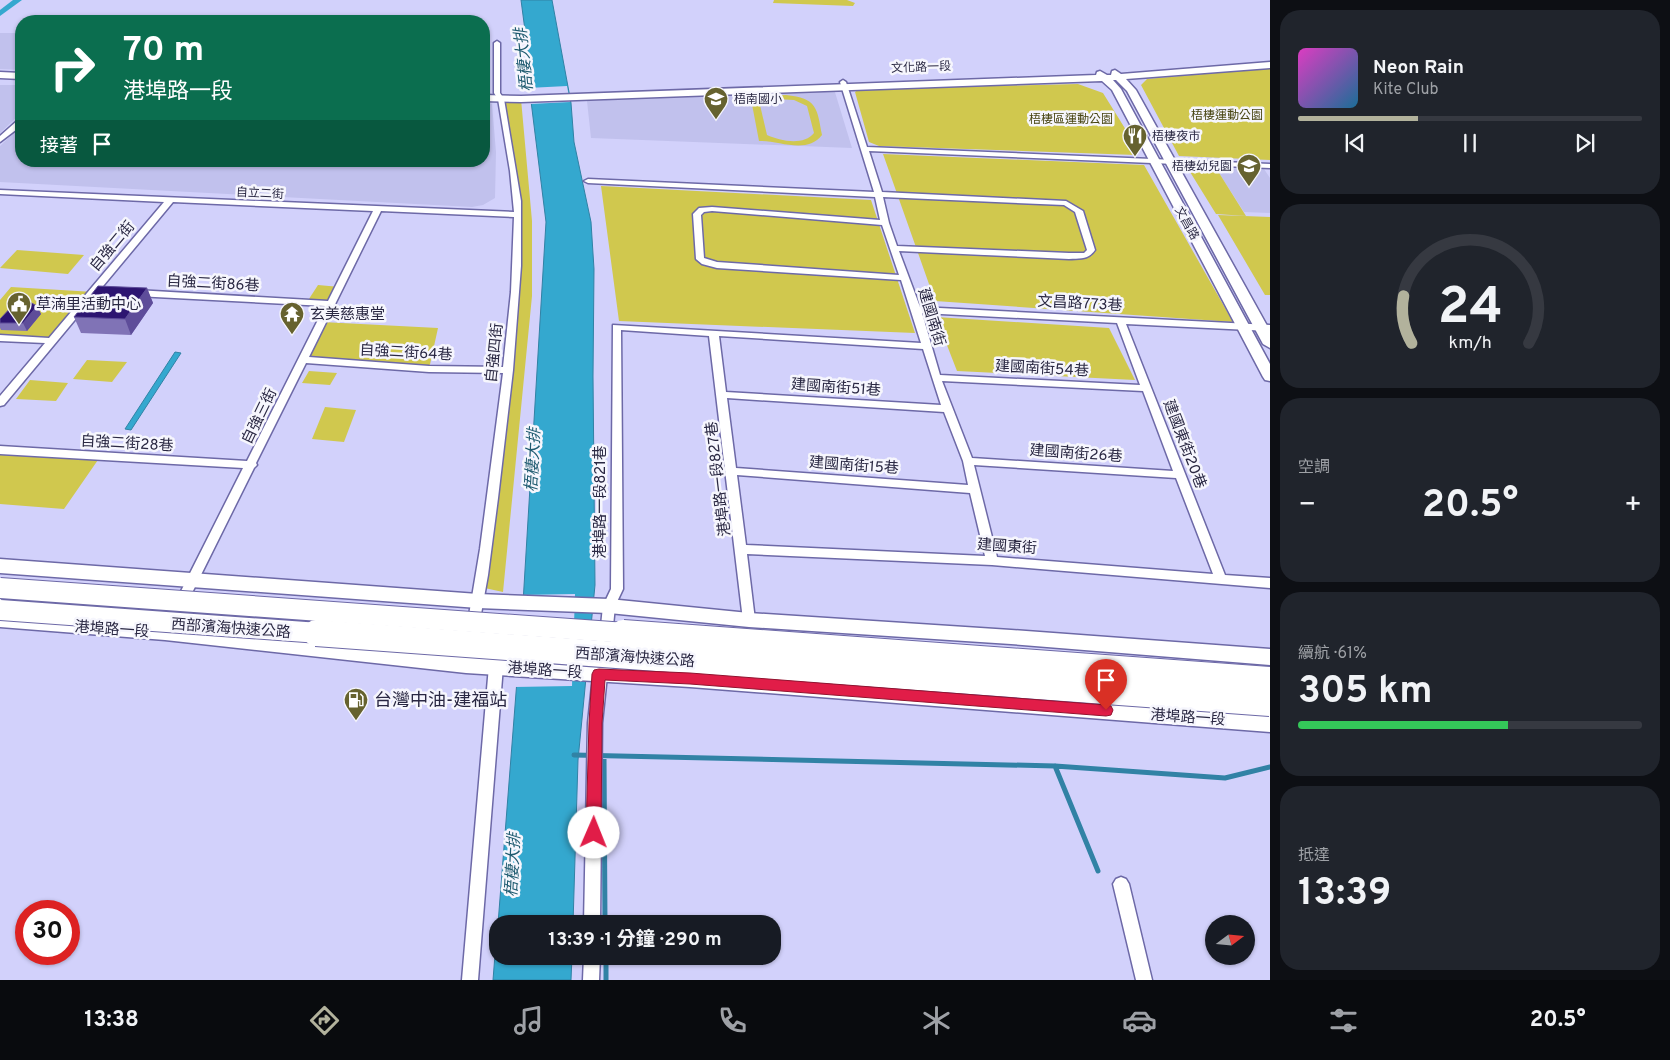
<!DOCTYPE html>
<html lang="zh-TW">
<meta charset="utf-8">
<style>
:root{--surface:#171b24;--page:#20242c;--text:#f1f3f6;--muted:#9ea1a6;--line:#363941;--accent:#b2b29c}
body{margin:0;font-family:Overpass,"Noto Sans TC",sans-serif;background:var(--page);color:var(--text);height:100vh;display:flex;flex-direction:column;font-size:19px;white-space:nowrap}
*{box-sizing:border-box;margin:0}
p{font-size:16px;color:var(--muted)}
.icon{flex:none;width:28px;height:28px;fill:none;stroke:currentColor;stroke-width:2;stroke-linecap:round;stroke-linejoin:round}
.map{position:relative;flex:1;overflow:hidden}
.drawer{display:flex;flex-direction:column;gap:10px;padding:10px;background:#0d0f14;width:400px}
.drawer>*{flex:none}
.banner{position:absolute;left:15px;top:15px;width:475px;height:152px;border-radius:20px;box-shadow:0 1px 4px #0004;background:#0b6e4f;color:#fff;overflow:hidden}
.needle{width:32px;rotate:74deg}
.fabs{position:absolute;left:1205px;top:915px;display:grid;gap:10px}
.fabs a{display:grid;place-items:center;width:50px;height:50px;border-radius:50%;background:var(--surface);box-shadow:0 1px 4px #0004;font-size:25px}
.speed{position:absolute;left:15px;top:900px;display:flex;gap:10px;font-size:25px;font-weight:700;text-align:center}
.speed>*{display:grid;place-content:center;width:65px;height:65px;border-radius:50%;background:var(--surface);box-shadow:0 1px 4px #0004;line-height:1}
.speed .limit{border:8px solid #d22;background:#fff;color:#111}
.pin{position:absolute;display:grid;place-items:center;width:42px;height:42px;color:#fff;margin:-51px -21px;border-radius:50% 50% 50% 0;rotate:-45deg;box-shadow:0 0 5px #0007}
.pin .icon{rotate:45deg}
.me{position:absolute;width:55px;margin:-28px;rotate:1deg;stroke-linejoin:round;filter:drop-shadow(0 0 4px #0008)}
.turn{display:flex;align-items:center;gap:18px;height:105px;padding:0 25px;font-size:22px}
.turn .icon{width:65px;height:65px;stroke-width:2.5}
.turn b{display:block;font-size:35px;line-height:42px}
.then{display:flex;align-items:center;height:48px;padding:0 25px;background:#0003;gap:10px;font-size:19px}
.big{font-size:38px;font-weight:700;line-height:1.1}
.drawer .card{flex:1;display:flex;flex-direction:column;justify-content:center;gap:8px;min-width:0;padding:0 18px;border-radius:20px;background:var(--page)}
.drawer .dial{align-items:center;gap:0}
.dial svg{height:130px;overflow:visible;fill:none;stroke:var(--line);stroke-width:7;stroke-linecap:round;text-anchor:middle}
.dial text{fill:var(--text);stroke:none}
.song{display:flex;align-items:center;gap:15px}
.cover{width:60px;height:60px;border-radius:8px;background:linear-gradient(135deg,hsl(310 70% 55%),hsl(200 70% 35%))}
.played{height:5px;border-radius:2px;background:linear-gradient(90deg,var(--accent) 35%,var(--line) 35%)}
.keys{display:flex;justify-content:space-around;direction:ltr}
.heat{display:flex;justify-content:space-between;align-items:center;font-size:28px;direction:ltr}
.charge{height:8px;border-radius:4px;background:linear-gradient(90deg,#34c759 61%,var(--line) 0)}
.trip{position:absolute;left:489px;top:915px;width:292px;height:50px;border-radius:20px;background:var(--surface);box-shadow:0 1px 4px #0004;font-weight:700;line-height:50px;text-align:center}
.tab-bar{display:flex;height:80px;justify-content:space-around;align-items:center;background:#090b0e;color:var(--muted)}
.tab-bar .icon{width:35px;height:35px}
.tab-bar .selected{color:var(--accent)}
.tab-bar b{font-size:22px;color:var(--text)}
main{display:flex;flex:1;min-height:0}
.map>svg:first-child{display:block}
</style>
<main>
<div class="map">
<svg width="1270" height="980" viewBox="0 0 1270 980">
<rect width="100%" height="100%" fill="#d2d1fb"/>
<!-- built -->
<path fill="#c1c1ed" d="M0 33H21V70L0 69Z
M0 85H21V113L0 133Z
M834 89 852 148 591 138 587 101Z
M484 101 492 104 496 152 495 198 483 205 472 207 0 182V146L21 126V161H484Z
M1216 168 1264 169 1270 178V213L1244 212Z"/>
<!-- green -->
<path fill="#d0c84e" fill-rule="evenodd" d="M774 0H847L855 3 853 6 773 3Z
M1270 68V160L1179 156 1141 85 1147 79Z
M1078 84 1103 93 1139 151 1136 155 879 146 869 142 855 92 859 89Z
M786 95C817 98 817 108 822 135 807 155 778 140 759 141L751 99C762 99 773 95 786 95ZM776 99 794 100 807 106 814 133C804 146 780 141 767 135L760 105Z
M521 99 532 221V296L503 592 480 587 511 362 517 223 503 102Z
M883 154 1144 165 1233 322 935 301Z
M1187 167 1216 168 1246 216 1216 214Z
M601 186 871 200 915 333 619 321Z
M1218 215 1270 217V295H1265Z
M17 250 84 255 68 274 0 268Z
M318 285 340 287 331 304 307 302Z
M11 287 94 292 52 341 0 338V300Z
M936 317 1109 328 1135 380 957 371Z
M322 322 438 328 429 369 303 360Z
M87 360 127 362 112 382 73 379Z
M309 371 337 373 330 385 302 383Z
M30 380 68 383 56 401 16 399Z
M325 407 356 410 344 442 312 439Z
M0 450 100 457 64 509 0 504Z"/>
<!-- water -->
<path fill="#34a8cf" stroke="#3182a5" d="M521 0H552L571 103 574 142 591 222 594 269 593 376 595 585 578 760 573 924H498L523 603 546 222 531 101V76Z
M175 352 181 353 131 430 125 429Z
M497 929 498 956H572L571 980H493Z"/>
<!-- pier -->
<path fill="#d2d1fb" d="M567 86 570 102 530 104 528 88Z
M575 594 572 686 514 687 521 595Z"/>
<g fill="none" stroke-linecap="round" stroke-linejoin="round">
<!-- stream -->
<path stroke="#3182a5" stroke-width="5" d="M574 755 1055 766 1225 778 1270 767
M604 756 605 924
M1055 766 1098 871
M606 956V980"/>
<!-- canal -->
<path fill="#34a8cf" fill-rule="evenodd" d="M13 0H22L0 16V10Z"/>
<defs>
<path id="street" d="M497 41 500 43V93L504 99 521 201V266L513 370 498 498 488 575 478 631 473 632 468 631 467 627 480 549 503 373 429 372 306 363 256 463 257 465 254 468 186 605 184 608 180 610 176 608 174 605 243 468 0 454V446L247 461 325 306 136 296 131 293 136 290 328 301 373 211 173 202 4 405 0 406V396L45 343 0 341V335L49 338 164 202 0 194V190L514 212 510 171 498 99 494 93V43ZM381 211 514 217 511 292 503 367 429 366 309 357Z
M843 80 846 82 867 147 1270 164V168L869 151 882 192 1066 201 1083 211 1095 250C1088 260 1081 258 1069 259L899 251 920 307 1270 325V331L1126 324 1225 575 1270 578V588L992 565 747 554 755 620 753 624 749 625 745 624 743 620 709 336 621 330 623 589 615 606 612 636 611 640 606 641 601 640 600 636 603 606 611 589 613 325 921 343 901 280 717 268 702 264 696 259 693 214 699 208 712 207 880 220 875 197 588 183 584 181 588 179 874 192 840 82ZM883 197 1064 205 1075 212 1087 250 1084 253H1069L897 246 889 223ZM712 211 882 225 899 275 717 262 704 258 701 215 704 212ZM922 313 1117 323 1140 385 940 375ZM719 336 923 349 941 405 726 392ZM942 381 1143 391 1173 471 972 458ZM727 398 944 412 963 461 968 485 736 468ZM974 465 1176 478 1213 574 997 557ZM737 475 970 493 985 556 746 545Z
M18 120H21V126L0 142V136Z
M496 661 501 662 503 666 478 980H462L489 666 491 662Z
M601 661 606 662 608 666 602 723 600 924H584L588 723 594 666 596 662Z
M1121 877 1126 879 1129 884 1152 980H1136L1113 884 1116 879Z
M584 956H600L599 980H583Z"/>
<path id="secondary" d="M1270 62V68L1126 79 1136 90 1270 331V348L1263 344 1127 91 1116 80H1113L1121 89 1270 364V381L1265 380 1263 377 1112 90 1102 81 521 102 484 101V95L521 96 1096 75 1097 72 1100 71 1107 75H1111L1112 71 1115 70 1121 74Z
M0 72 21 73V79L0 78Z
M0 559 478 594 609 599 749 613 1011 630 1270 649V665L1011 644 749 627 609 613 478 608 0 573Z
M0 592 228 609 234 611 237 616 234 621 228 623 0 606Z
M0 613 165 626 466 657 690 671 1270 716V732L690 687 466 673 165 640 0 627Z"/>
</defs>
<!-- street casing -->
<use href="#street" stroke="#6d69a7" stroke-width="3"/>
<!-- secondary casing -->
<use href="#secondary" stroke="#6d69a7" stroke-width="3"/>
<!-- street -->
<use href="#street" fill="#fff" fill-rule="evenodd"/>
<!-- secondary -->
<use href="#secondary" fill="#fff" fill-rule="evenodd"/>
<defs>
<path id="highway-bridge-far1" d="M0 588 640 634
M0 610 333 634"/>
<path id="highway-bridge" d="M316 633 1270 703
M623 633 1270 680"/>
</defs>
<!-- highway-bridge-far1 casing -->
<use href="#highway-bridge-far1" stroke="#6d69a7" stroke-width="22" stroke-linecap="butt"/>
<!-- highway-bridge casing -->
<use href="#highway-bridge" stroke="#6d69a7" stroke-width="28" stroke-linecap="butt"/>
<!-- highway-bridge-far1 -->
<use href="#highway-bridge-far1" stroke="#fff" stroke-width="20"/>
<!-- highway-bridge -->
<use href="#highway-bridge" stroke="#fff" stroke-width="26"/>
</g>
<!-- wall -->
<path fill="#8073b6" d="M147 288 153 303 131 335 81 333 74 317Z
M37 306 41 314 27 331 1 330 0 328V319Z"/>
<!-- shaded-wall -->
<path fill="#5e4d9a" d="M147 288 153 303 131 335 125 319Z
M37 306 41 314 27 331 23 323Z"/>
<!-- building -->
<path fill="#2d1571" stroke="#5e4d9a" d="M98 286 147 288 125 319 74 317Z
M28 301 37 306 23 323H0V319L16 302Z"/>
<!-- route -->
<path fill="#e11d48" stroke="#92132f" d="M599 669 690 673 1106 705 1111 706 1113 710 1111 715 1106 716 690 684 605 680 602 723 601 833 599 838 594 840 588 838 586 833 589 723 592 674 594 670Z"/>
<!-- icons -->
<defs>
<symbol id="school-pin" viewBox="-11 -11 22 30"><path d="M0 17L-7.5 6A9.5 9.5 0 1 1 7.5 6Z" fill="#66622f" stroke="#f6f6fd"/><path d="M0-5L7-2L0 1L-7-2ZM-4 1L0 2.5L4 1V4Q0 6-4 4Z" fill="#fff"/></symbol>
<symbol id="restaurant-pin" viewBox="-11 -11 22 30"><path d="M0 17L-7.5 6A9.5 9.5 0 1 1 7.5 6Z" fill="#66622f" stroke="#f6f6fd"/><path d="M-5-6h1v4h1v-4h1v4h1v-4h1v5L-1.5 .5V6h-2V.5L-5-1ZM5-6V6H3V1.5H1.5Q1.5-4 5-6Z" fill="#fff"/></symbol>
<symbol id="civic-pin" viewBox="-11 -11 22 30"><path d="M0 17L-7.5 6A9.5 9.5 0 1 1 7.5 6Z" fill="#66622f" stroke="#f6f6fd"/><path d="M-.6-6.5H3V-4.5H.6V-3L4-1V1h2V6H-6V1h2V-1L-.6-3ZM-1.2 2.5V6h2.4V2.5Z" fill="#fff"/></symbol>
<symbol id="temple-pin" viewBox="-11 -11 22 30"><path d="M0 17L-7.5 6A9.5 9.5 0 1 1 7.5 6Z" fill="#66622f" stroke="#f6f6fd"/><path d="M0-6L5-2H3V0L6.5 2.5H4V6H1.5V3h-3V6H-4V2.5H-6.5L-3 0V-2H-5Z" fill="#fff"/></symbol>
<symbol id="fuel-pin" viewBox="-11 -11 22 30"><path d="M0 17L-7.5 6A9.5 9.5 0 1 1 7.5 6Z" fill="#66622f" stroke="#f6f6fd"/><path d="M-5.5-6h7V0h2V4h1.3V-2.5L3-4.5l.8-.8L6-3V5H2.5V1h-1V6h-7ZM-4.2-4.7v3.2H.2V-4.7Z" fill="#fff"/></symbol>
</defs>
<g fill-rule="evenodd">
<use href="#school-pin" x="702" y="85" width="28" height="38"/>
<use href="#restaurant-pin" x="1121" y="122" width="28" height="38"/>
<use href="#school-pin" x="1235" y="152" width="28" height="38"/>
<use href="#civic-pin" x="5" y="290" width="28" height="38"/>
<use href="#temple-pin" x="278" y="300" width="28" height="38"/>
<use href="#fuel-pin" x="342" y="686" width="28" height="38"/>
</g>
<g text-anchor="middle" stroke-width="5" stroke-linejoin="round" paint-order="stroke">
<!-- far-street labels -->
<g font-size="12" fill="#2a2843" stroke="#f6f6fd">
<text transform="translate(921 67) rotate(-2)" y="4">文化路一段</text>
<text transform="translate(260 193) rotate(3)" y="4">自立二街</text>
<text transform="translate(1187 223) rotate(61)" y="4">文昌路</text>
</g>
<!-- far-poi labels -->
<g font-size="12" fill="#2a2843" stroke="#f6f6fd" text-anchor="start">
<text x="734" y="103">梧南國小</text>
<text x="1152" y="140">梧棲夜市</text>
<text x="1232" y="170" text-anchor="end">梧棲幼兒園</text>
</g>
<!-- far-park labels -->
<g font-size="12" fill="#484512" stroke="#f6f6fd">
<text x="1227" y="119">梧棲運動公園</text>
<text x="1071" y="123">梧棲區運動公園</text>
</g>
<!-- street labels -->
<g font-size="15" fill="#2a2843" stroke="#f6f6fd">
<text transform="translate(112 246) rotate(-50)" y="5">自強二街</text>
<text transform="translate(213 283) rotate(3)" y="5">自強二街86巷</text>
<text transform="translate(1080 303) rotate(3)" y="5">文昌路773巷</text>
<text transform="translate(932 317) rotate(73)" y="5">建國南街</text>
<text transform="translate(406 352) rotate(3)" y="5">自強二街64巷</text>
<text transform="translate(494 353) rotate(-84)" y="5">自強四街</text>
<text transform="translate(1042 368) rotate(3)" y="5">建國南街54巷</text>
<text transform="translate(836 387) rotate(4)" y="5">建國南街51巷</text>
<text transform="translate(259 416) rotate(-64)" y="5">自強三街</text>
<text transform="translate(127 443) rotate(3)" y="5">自強二街28巷</text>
<text transform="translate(1185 444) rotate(69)" y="5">建國東街20巷</text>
<text transform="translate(1076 453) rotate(4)" y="5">建國南街26巷</text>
<text transform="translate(854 465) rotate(4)" y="5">建國南街15巷</text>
<text transform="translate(718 479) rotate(-97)" y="5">港埠路一段827巷</text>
<text transform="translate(600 502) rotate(-90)" y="5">港埠路一段821巷</text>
<text transform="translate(1007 546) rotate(4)" y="5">建國東街</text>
<text transform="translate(231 628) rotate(4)" y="5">西部濱海快速公路</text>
<text transform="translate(112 629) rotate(4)" y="5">港埠路一段</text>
<text transform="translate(635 657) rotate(4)" y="5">西部濱海快速公路</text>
<text transform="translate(545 670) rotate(4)" y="5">港埠路一段</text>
<text transform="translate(1188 717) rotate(4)" y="5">港埠路一段</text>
</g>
<!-- poi labels -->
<g font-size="15" fill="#2a2843" stroke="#f6f6fd" text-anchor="start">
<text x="36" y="309">草湳里活動中心</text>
<text x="310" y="319">玄美慈惠堂</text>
</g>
<!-- water labels -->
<g font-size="16" font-style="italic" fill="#1f5b70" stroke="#f6f6fd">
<text transform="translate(523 60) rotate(-96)" y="6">梧棲大排</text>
<text transform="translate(532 460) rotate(-87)" y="6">梧棲大排</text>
<text transform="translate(512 865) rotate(-87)" y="6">梧棲大排</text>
</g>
<!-- near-poi labels -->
<g font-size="18" fill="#2a2843" stroke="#f6f6fd" text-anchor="start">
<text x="374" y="706">台灣中油-建福站</text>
</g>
</g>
</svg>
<div class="fabs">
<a><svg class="needle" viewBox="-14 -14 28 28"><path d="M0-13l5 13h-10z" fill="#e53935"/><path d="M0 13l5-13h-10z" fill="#9ea1a6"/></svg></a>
</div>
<div class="speed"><div class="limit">30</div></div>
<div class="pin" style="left:1106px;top:710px;background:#d93025"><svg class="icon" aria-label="arrive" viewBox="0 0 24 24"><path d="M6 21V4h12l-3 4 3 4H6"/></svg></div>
<svg class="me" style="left:594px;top:833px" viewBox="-20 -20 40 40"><circle r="19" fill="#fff"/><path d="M0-13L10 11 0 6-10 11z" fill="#e11d48"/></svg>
<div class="trip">13:39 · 1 分鐘 · 290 m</div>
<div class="banner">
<div class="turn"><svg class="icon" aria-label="right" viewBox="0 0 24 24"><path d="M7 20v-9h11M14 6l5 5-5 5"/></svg><div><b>70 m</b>港埠路一段</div></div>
<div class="then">接著<svg class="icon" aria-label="arrive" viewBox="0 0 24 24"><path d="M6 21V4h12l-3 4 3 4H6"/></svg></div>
</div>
</div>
<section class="drawer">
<div class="card">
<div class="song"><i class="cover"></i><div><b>Neon Rain</b><p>Kite Club</p></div></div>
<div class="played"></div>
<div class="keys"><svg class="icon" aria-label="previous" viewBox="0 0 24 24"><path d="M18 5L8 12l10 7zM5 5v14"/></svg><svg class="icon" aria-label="pause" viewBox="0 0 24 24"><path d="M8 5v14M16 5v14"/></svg><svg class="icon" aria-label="next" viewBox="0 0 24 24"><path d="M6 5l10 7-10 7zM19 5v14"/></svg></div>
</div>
<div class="card dial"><svg viewBox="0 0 100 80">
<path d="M14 69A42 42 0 1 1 86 69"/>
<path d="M14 69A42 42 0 0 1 9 40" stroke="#b2b29c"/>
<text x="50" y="56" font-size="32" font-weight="700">24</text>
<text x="50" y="72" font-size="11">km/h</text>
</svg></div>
<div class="card"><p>空調</p>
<div class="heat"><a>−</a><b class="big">20.5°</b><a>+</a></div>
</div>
<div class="card"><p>續航 · 61%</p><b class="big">305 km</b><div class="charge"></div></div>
<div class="card"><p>抵達</p><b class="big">13:39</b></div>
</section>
</main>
<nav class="tab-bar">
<b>13:38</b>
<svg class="icon selected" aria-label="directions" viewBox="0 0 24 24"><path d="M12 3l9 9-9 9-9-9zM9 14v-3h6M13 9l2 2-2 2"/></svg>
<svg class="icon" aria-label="music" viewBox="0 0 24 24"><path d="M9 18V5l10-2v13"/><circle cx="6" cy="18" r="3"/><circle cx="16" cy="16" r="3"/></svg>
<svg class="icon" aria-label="phone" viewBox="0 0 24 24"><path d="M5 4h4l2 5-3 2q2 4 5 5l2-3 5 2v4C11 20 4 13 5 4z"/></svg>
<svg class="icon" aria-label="climate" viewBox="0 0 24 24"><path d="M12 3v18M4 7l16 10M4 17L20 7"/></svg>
<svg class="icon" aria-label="car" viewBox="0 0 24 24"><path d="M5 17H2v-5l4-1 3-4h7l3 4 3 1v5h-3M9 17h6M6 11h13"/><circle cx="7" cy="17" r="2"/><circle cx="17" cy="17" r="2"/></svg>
<svg class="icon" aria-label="filters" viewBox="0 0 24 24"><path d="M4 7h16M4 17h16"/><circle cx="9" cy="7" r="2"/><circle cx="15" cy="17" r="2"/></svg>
<b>20.5°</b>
</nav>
